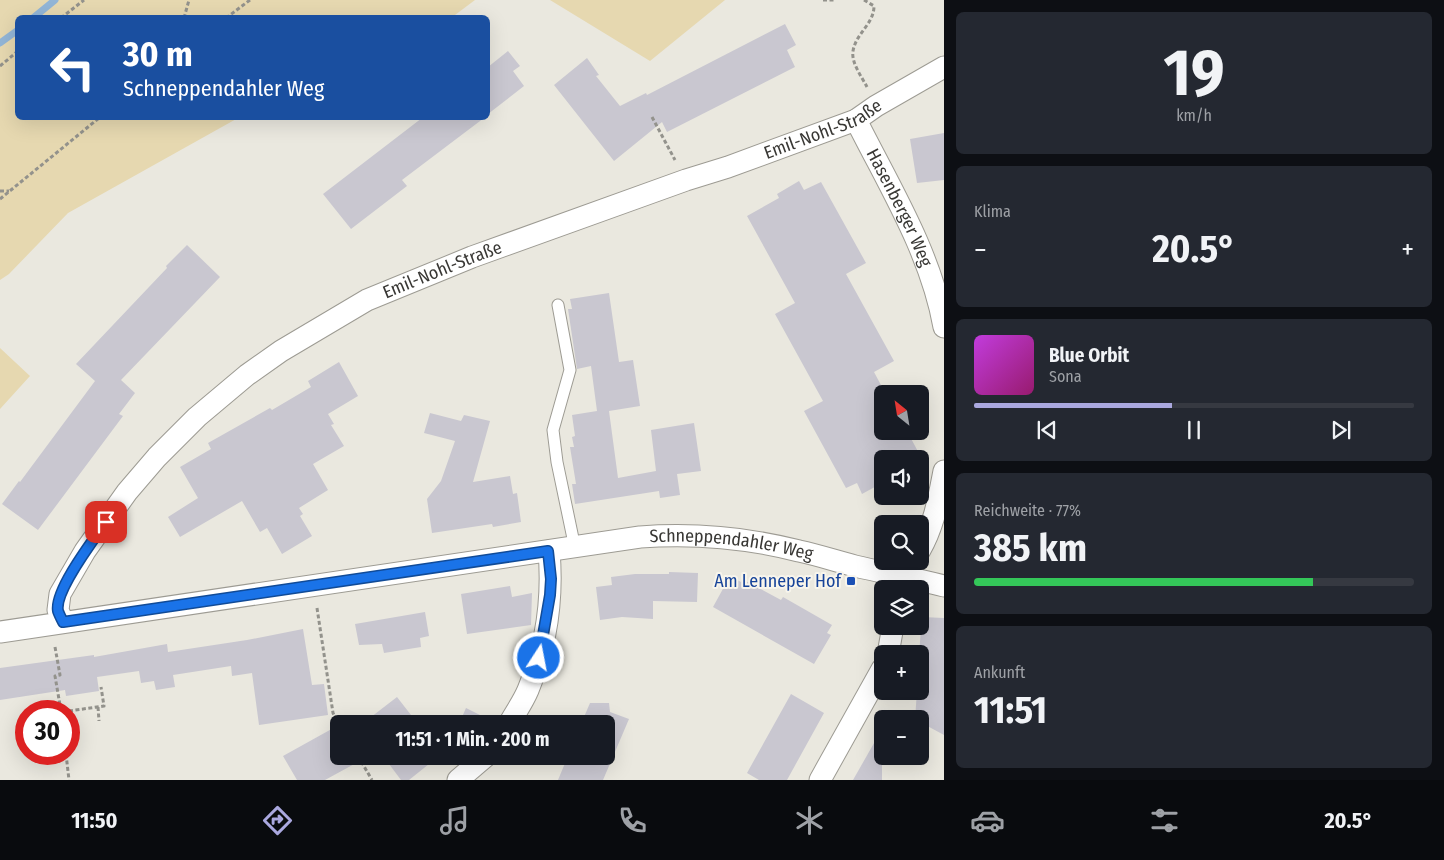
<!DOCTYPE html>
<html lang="de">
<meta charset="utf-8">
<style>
:root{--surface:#171b24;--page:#242831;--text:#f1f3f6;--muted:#9ea1a6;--line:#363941;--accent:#aaa8df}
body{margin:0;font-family:"Fira Sans Condensed",sans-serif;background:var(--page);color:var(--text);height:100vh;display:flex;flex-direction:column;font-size:19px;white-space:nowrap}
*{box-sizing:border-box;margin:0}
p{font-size:16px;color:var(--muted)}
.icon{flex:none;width:28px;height:28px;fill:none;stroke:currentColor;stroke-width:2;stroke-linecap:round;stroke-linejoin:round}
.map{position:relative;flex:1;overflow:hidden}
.side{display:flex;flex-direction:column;gap:12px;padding:12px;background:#0d0f14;width:500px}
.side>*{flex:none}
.hud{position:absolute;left:15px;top:15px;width:475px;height:105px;border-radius:8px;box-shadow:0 5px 20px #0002;background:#1a4fa0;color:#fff;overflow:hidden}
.needle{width:32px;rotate:330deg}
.buttons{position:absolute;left:874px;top:385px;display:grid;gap:10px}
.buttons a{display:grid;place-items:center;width:55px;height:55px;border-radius:8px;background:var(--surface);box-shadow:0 5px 20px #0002;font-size:25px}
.speed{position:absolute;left:15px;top:700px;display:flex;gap:10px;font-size:25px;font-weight:700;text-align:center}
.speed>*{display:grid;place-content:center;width:65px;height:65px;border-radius:50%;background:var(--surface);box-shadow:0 5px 20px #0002;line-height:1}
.speed .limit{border:8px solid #d22;background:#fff;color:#111}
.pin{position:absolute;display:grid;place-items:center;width:42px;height:42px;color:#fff;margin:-21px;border-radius:10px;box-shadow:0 2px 8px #0006}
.me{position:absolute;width:55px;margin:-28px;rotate:11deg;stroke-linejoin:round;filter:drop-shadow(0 0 4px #0008)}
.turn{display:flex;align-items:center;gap:18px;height:105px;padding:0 25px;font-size:22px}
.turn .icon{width:65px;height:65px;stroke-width:2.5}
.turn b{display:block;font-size:35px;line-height:42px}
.big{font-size:38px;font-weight:700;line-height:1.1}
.side .tile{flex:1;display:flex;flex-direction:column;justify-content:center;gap:8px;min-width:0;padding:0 18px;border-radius:8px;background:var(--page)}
.side .dial{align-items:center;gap:0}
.dial b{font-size:65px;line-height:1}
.song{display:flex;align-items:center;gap:15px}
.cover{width:60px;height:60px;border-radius:8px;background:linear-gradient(135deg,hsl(290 70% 55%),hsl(320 70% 35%))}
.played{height:5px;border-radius:2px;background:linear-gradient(90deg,var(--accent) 45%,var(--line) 45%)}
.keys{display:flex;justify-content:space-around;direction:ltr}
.heat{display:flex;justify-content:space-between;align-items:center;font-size:28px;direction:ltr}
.charge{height:8px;border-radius:4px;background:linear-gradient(90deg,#34c759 77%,var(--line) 0)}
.trip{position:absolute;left:330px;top:715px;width:285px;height:50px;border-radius:8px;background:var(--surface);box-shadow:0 5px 20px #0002;font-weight:700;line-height:50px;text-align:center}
.tab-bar{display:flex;height:80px;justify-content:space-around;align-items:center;background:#090b0e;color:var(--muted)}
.tab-bar .icon{width:35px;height:35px}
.tab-bar .active{color:var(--accent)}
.tab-bar b{font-size:22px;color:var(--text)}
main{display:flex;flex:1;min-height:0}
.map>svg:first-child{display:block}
</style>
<main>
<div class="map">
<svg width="944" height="780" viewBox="0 0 944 780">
<rect width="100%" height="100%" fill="#eae8df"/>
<!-- green -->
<path fill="#e6d8b0" d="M0 0H475L451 18H18V118H238L68 213 9 274 0 280Z
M550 0H725L650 61Z
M0 348 30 376 0 409Z"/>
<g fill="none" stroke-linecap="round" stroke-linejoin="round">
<!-- stream -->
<path stroke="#92b5d6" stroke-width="7" d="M33 18 55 0
M0 43 18 30"/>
</g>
<!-- building -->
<path fill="#c9c7d0" d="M785 24 796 45 787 50 795 67 667 132 662 122 614 161 554 85 587 58 599 75 596 76 620 106 646 93 647 95Z
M508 51 520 66 513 71 524 86 488 114V67Z
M422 118H484L402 180 407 186 351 229 323 194Z
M944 133V180L917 183 910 139Z
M799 181 804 190 821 182 866 263 846 274 894 361 874 372 882 387V431H907L922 459H882V483L862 494 857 483 846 488 804 411 823 401 775 314 795 303 747 216 779 198 777 194Z
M187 245 220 277 121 380 135 393 119 414 123 416 38 530 2 504 19 481 20 482 95 381 76 364 167 268 166 266Z
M609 293 619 362 633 360 640 406 609 411 618 478 656 471 651 430 694 423 701 471 677 474 680 495 660 498 659 491 575 504 572 484H576L570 447H574L572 437 575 436 572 415 597 411 591 366 577 369 568 309H572L570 299Z
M339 362 358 396 328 414 334 424 331 425 344 446 313 464 328 490 299 508 303 514 300 516 312 536 282 554 267 528 260 532 242 501 180 537 168 517 198 498 180 467 211 449 208 443 270 408 272 410 311 387 308 381Z
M430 413 461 421 464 415 490 421 473 482 510 476 513 494 517 493 521 522 493 527 492 524 432 533 427 499 441 481 455 441 424 433Z
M669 572 698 573 697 602 653 601V619L622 617 600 620 596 587 612 585 611 577 635 574H669Z
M730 576 741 582 742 579 781 600 783 597 832 625 827 633 831 635 814 664 713 607Z
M510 586 512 597 532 593 531 625 467 634 461 594Z
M425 612 429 636 420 638 421 647 384 653 382 644 359 645 355 624Z
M922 617 944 618V735L920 722V719H915L917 691H920L919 654Z
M303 629 312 685 324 684 328 715 259 725 252 673 232 676 231 666 173 675 175 687 156 690 154 681 141 683 139 671 97 677 99 691 66 696 65 690 0 700V668L94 655V657L167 644 168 652 247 640Z
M791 694 824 713 787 780H759L747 773Z
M397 697 418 724H362Z
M590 703H609L610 712 629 719 603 780H558L568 756H606V724H581Z
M466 708 488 719 482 724H459Z
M337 726 339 730V756H369L325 780H297L283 756Z
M882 729V780H853Z
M383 756H439L409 780H401Z"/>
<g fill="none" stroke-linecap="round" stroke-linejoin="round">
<defs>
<path id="service" d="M558 305 570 370 553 430 557 462 575 548"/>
<g id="minor">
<path id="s1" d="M856 120C889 186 931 253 944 327"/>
<path d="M920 550C934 526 939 497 944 471"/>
<path id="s2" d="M63 622 58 610 60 594 85 551 127 492 157 457 197 417 247 375 281 351 367 300 472 257 686 180 728 167 856 120 876 106 944 67"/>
<path id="s3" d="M0 632 640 537C694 533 748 538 799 551 818 555 836 561 855 566 884 573 914 578 944 586"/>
<path d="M888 654 893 626"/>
<path d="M509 724C515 713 523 702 528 690 546 647 553 598 549 551"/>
<path d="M458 780 486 756"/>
<path d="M820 780 882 669"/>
</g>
</defs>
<!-- service casing -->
<use href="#service" stroke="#9d9b93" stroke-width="13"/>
<!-- minor casing -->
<use href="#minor" stroke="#9d9b93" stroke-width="23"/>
<!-- path -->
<path stroke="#93928c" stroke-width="3" stroke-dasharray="4 2.5" stroke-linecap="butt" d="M823 0H835
M864 0 874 6C874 24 856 33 853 51 851 63 862 77 867 87
M61 18 84 0
M184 18 189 0
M226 18 250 0
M0 66 18 51
M652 117 675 160
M0 191H9
M0 199 99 118
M317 608 333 713 339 724
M55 647 60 675 55 676 61 711
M98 707 99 721
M69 711 104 706 101 687
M66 754 69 780
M358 756 372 780"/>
<!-- service -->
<use href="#service" stroke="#fff" stroke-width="11"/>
<!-- minor -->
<use href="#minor" stroke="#fff" stroke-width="21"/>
</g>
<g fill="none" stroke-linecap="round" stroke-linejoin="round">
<defs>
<path id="route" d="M106 522C94 539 54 591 58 611 59 614 61 618 63 622L548 551 551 579 550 595 539 658"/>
</defs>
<!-- route casing -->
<use href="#route" stroke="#114b97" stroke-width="12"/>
<!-- route -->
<use href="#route" stroke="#1a73e8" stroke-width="9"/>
</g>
<!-- markers -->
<rect fill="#1a4fb4" stroke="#f8f5ec" stroke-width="2" x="846" y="576" width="10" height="10" rx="2.5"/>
<g text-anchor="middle" stroke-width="4" stroke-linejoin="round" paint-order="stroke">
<!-- street labels -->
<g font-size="18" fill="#393835" stroke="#f8f5ec">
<text dy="6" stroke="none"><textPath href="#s2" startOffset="948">Emil-Nohl-Straße</textPath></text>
<text dy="6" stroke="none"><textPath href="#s1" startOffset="98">Hasenberger Weg</textPath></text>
<text dy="6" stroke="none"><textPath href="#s2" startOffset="542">Emil-Nohl-Straße</textPath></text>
<text dy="6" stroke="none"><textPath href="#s3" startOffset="739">Schneppendahler Weg</textPath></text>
</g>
<!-- transit labels -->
<g font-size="18" fill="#164399" stroke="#f8f5ec" text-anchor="end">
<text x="841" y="587">Am Lenneper Hof</text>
</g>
</g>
</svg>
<div class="buttons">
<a><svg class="needle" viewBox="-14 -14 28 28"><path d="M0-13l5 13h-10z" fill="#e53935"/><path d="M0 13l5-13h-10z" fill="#9ea1a6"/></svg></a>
<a><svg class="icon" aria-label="sound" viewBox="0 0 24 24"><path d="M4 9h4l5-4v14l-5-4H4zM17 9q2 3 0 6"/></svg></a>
<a><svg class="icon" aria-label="search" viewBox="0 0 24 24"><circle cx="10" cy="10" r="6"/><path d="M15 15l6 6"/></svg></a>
<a><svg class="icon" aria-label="layers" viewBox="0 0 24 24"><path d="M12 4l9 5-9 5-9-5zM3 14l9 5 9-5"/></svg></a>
<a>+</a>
<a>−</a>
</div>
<div class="speed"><div class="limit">30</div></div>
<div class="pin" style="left:106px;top:522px;background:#d93025"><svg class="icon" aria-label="arrive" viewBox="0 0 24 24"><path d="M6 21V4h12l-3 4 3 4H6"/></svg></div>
<svg class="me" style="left:539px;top:658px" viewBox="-20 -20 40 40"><circle r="17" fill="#1a73e8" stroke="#fff" stroke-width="3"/><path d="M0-11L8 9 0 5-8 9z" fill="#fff"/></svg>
<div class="trip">11:51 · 1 Min. · 200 m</div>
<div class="hud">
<div class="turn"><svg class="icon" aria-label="left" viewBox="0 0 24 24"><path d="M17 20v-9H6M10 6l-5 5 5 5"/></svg><div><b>30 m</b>Schneppendahler Weg</div></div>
</div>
</div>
<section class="side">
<div class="tile dial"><b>19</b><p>km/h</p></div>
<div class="tile"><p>Klima</p>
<div class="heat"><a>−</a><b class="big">20.5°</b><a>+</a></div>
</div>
<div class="tile">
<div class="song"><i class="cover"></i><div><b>Blue Orbit</b><p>Sona</p></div></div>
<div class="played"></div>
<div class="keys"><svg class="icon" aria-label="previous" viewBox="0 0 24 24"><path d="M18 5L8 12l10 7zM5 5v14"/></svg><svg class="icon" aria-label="pause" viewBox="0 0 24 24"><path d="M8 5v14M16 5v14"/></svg><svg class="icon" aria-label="next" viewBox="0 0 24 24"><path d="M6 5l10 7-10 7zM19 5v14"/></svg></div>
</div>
<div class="tile"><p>Reichweite · 77%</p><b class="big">385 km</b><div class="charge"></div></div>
<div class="tile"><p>Ankunft</p><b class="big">11:51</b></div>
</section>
</main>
<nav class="tab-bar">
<b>11:50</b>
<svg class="icon active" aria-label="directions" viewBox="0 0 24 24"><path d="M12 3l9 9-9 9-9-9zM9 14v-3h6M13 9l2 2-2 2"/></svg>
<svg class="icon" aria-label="music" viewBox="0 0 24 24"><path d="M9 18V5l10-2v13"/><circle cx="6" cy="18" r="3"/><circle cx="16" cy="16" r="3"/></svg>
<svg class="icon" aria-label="phone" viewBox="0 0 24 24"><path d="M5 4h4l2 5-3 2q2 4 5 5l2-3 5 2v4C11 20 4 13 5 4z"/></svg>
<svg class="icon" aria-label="climate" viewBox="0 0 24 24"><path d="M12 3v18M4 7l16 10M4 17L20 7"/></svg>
<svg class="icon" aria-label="car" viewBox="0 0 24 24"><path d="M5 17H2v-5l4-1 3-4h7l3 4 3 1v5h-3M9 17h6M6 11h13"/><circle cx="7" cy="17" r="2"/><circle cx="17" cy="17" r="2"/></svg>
<svg class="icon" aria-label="filters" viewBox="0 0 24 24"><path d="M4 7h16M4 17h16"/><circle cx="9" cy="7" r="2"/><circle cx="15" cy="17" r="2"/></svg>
<b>20.5°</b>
</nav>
